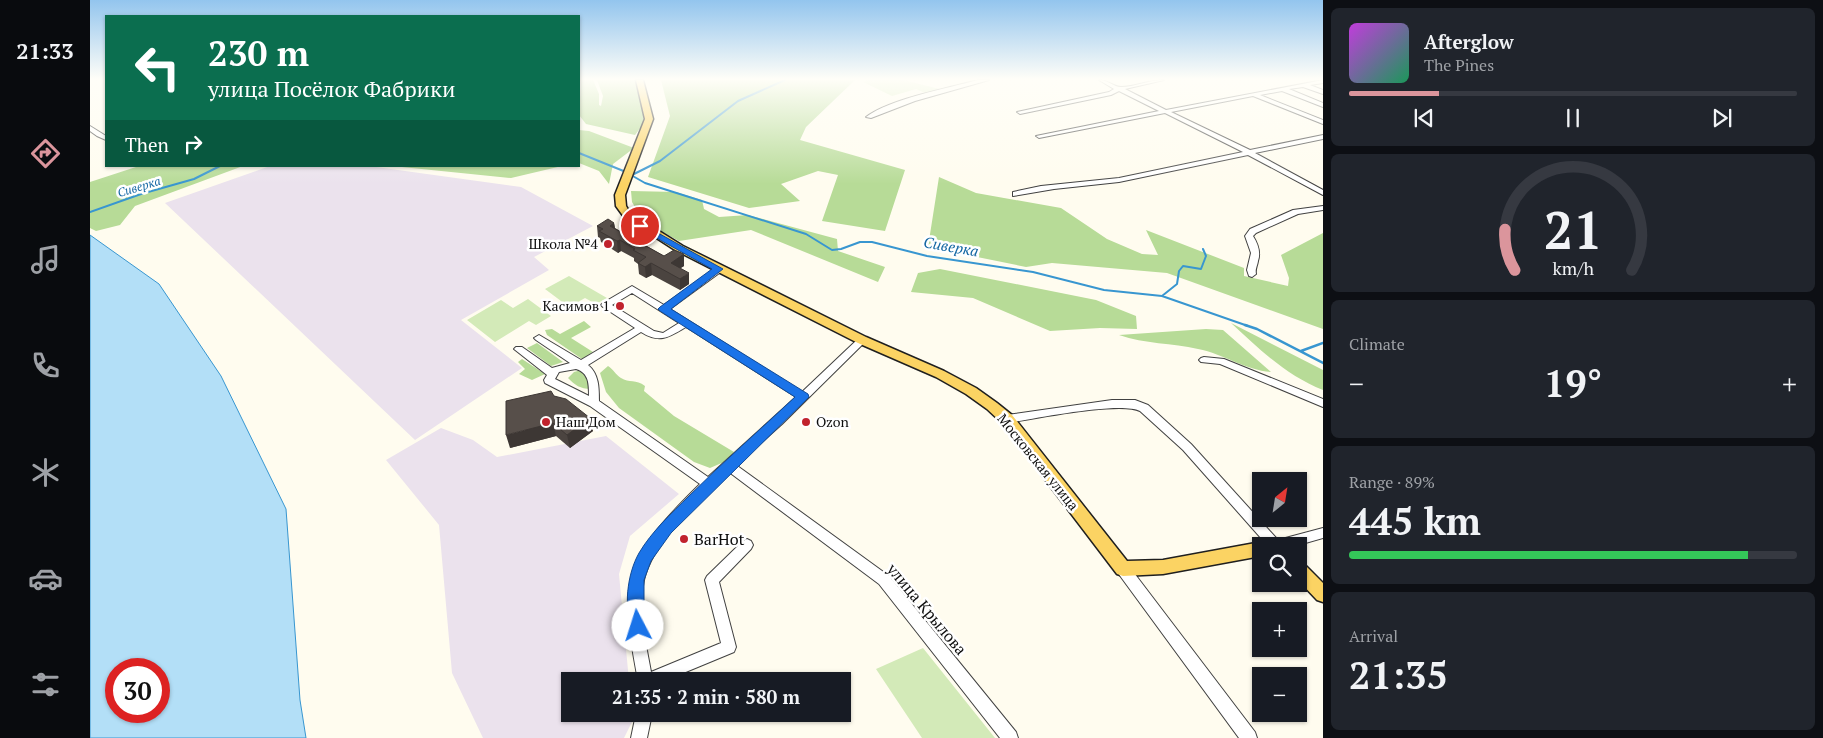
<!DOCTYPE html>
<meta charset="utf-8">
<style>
:root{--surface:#171b24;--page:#20242c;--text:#f1f3f6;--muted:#9ea1a6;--line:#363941;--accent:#db959c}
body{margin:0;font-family:"PT Serif",serif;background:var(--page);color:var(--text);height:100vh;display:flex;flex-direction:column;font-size:19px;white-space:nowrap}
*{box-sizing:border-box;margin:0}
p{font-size:16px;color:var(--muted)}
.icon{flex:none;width:28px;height:28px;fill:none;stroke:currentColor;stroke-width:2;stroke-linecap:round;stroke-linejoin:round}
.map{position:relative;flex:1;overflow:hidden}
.details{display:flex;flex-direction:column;gap:8px;padding:8px;background:#0d0f14;width:500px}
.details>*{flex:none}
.top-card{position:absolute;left:15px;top:15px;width:475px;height:152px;border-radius:0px;box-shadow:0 1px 4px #0004;background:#0b6e4f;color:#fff;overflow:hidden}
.needle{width:32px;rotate:30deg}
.buttons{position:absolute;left:1162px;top:472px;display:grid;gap:10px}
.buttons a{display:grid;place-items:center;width:55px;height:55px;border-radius:0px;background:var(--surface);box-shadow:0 1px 4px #0004;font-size:25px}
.speed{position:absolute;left:15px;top:658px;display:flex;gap:10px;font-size:25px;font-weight:700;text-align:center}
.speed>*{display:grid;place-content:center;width:65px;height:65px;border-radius:50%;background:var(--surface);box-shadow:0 1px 4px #0004;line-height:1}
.speed .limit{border:8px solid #d22;background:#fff;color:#111}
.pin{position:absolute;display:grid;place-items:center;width:42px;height:42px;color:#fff;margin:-21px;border:2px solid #fff;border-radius:50%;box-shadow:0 1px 5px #0007}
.me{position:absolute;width:55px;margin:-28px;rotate:355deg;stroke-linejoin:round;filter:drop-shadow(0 0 4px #0008)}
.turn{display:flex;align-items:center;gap:18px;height:105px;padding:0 20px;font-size:22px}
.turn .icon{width:65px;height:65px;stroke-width:2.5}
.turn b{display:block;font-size:35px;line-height:42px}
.then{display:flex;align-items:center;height:48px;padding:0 20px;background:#0003;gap:10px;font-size:19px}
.big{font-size:38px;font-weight:700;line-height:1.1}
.details .tile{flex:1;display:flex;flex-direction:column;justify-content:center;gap:8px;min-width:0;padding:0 18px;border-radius:8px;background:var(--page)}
.details .dial{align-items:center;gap:0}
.dial svg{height:130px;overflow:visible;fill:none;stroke:var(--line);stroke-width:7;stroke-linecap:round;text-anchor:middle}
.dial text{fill:var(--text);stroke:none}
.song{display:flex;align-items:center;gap:15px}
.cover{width:60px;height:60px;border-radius:8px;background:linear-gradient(135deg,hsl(290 70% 55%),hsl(150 70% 35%))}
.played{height:5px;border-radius:2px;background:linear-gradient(90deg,var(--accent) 20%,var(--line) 20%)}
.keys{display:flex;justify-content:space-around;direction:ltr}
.heat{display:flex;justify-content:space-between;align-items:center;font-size:28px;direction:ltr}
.charge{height:8px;border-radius:4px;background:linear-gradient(90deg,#34c759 89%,var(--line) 0)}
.trip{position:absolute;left:471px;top:672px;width:290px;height:50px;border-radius:0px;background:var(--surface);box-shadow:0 1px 4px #0004;font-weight:700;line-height:50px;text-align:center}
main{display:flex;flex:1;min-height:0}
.tab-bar{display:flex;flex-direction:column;width:90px;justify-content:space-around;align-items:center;background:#090b0e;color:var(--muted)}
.tab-bar .icon{width:35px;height:35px}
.tab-bar .selected{color:var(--accent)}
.tab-bar b{font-size:22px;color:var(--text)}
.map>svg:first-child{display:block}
</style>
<main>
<nav class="tab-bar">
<b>21:33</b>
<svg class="icon selected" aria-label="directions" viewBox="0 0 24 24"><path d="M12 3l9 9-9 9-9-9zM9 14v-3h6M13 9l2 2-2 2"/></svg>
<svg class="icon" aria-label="music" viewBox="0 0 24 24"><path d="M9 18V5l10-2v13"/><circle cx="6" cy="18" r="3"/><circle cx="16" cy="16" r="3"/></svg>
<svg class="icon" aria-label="phone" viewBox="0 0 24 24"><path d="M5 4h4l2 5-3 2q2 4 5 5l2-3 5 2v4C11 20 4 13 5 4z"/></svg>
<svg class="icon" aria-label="climate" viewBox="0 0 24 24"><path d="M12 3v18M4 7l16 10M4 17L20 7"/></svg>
<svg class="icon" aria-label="car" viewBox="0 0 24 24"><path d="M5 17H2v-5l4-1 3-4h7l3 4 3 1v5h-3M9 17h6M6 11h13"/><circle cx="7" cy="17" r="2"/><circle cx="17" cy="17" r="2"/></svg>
<svg class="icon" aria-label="filters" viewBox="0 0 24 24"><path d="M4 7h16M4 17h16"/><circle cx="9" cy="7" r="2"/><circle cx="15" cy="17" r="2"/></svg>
</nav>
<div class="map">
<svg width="1233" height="738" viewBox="0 0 1233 738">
<rect width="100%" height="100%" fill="#fffcef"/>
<!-- industrial -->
<path fill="#ebe2ed" d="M180 166H279L431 187 503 226 444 257 459 270 371 320 432 368 325 440 75 203Z
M351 428 383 440 407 457 516 436 589 494 540 536 529 574 539 681H480V714H542L543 720 534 738H393L362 673 349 525 296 460Z"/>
<!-- green -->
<path fill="#d3eab8" d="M779 80H813L850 89 835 93 826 89 802 96 773 82Z
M479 276 517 298 506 304 495 298 479 307 455 289Z
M438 299 461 316 446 325 439 321 405 342 377 320 411 300 423 308Z
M833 648 905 738H832L786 669Z"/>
<!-- forest -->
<path fill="#b7db97" d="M491 80H503L509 94V105L511 106 513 96 507 80H547L551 98 554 123 545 135 496 124 489 115Z
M571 80H765L716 127 710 140 815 170 795 231 732 221 748 175 728 171 691 184 710 201 659 208 558 177 580 116Z
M489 130 499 131 544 148 523 164 519 184 509 171 489 163Z
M49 166H153L45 206 30 225 6 231 0 228V182Z
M302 166H472L421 178Z
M849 177 886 193 971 208 1017 239 1052 254 1068 255 1056 230 1154 268V276L1198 286 1199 278 1191 255 1233 233V329L1077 273 962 263 936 267 838 247Z
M541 191 586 192 612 200 614 209 629 217 658 215 747 239 748 251 795 267 788 282 661 230 589 241 554 222 542 202Z
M850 269 1006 300 1046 316 1047 329 1010 328 960 331 883 298 821 292 828 273Z
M494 321 501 327 481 338 503 352 492 359 457 335 455 330 462 329 470 334Z
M1141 323 1233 370V390C1197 376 1169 349 1141 323Z
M1116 329 1133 330 1181 372C1155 370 1134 354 1108 349 1082 343 1055 344 1029 335Z
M447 343 473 362 461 366 437 348Z
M432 359 455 374 442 380 429 374 435 369 428 362Z
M518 366C523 369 526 375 531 378 539 383 546 379 555 386L554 391 584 416 644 452 634 462 620 468 604 462 529 408 516 392 510 373Z
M491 370 496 376 501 389C490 389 485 385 478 378L484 372Z"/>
<!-- water -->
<path fill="#b3dff7" stroke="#3896d0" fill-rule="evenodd" d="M0 235 69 284 131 376 196 509 210 700 216 738H0ZM26 669H69V711H26Z"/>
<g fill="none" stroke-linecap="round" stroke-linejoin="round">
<!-- stream-far1 -->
<path stroke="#3896d0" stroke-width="2" d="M489 153 536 172
M541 175 555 183 716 234 742 250 751 249 770 242H782L837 256 943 272 1014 290 1072 296 1158 326
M542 175 570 161 648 101 695 80
M0 212 51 194 104 179 130 166
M1072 296 1087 284 1089 271 1093 266 1111 269 1116 256 1113 249"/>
<!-- stream -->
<path stroke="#3896d0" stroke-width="2.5" d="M1155 325 1167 329 1233 363
M1211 351 1233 343"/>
<defs>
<path id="minor" d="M888 80H899L825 101 781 118 776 117C800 99 858 88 888 80Z
M1009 80C1018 80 1024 87 1031 87 1044 87 1059 80 1074 80L1035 89 1076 110 1233 80V83L1220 85 1233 90V94L1213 87 1199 89 1233 103V107L1192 91 1170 95 1233 120V124L1163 96 1081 112 1160 150 1233 135V139L1165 153 1233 190V195L1158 155 1029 182 964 189 923 196V192L951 186 1029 178 1153 152 1075 113 949 138 946 136 1069 111 1029 91 1021 95 930 114 927 112 1019 92 1024 89Z
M0 126 16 136V140L7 136 0 131Z
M1233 206V210L1208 214 1166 233 1163 236C1168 244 1171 252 1168 261 1167 267 1165 269 1166 274L1162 277 1159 276 1157 270 1161 253 1155 236 1160 229 1203 210Z
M629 266 633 269 632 271 580 309 712 392 769 338 772 337 777 340 692 424 646 465 799 576 926 732 928 738H910L789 584 639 472C611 498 562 542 554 580 547 610 556 643 561 672L631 643 615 580 617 576 653 541 657 539 661 541 663 545 661 549 629 582 646 647 644 652 574 681H548C543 651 533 609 541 579 551 541 583 511 610 484L500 406 455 383 454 380 457 375 424 349 426 347H432L462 368 480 363 446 340 444 338 449 335 491 360 545 328 513 307 511 305 513 303 542 286 574 305ZM542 293 589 323 573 333 564 331 522 305ZM596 327 706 397 618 477 509 401C509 388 509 374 498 365L551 332C570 344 579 337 596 327ZM486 369C499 373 499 384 499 396L465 379 469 372Z
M1114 357 1134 359 1233 399V407L1130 364 1111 362 1109 360 1111 358Z
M1022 400H1045L1058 405 1101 444 1188 540 1233 528V538L1205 546H1178L1093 450 1050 411C1029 401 944 419 917 423L913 422 912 419 913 416 917 415Z
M1033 563 1038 565 1165 732 1167 738H1149L1028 573 1026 569 1028 565Z
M546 714H562L557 738H541Z"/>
<path id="major" d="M546 80H553L563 119 535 195 536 206 540 213 593 246 776 337 854 371 886 388 907 403 922 415 1037 561 1073 560 1171 542 1178 546H1171V556L1073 574 1033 576 1027 574 912 423 897 409 876 394 846 377 768 343 585 250 534 217 526 206 525 195 555 119Z
M1209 563 1215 565 1233 583V602L1227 600 1209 581Z"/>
</defs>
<!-- minor casing -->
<use href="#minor" stroke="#414141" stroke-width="2"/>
<!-- major casing -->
<use href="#major" stroke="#1f1f1f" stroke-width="3"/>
<!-- minor -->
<use href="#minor" fill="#fff" fill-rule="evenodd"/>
<!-- major -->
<use href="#major" fill="#fbd363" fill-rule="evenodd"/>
</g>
<!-- wall -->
<path fill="#4b4440" d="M524 223 525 228 574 256 594 254V266L590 268 599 284 590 290 562 275 556 278 549 274 548 264 544 261V258L531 251 528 253 511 242 510 238 508 237 507 226Z
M464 396 503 431 480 448 466 436 420 448Z"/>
<!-- shaded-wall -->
<path fill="#3d3734" d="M524 223 526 234 520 226Z
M530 240 531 251 528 253 527 241Z
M594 254V266L582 274 581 263Z
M561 263 562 275 556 278 555 267Z
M599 273V284L590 290V279Z
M500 418 503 431 480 448 477 435Z
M463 423 466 436 420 448 416 435Z"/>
<!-- building -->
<path fill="#574f4a" stroke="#3d3734" d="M518 219 524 223 520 226 574 256 584 250 594 254 581 263 599 273 590 279 561 263 555 267 548 263 556 257 543 250 545 249 530 240 527 241 509 231 513 229 507 226Z
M461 391 464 396 476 399 500 418 477 435 463 423 416 435V401Z"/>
<!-- sky -->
<linearGradient id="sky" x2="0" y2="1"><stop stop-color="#93c5ee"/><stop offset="0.43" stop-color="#fffef8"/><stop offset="1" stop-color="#fffef8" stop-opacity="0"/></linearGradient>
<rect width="1233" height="184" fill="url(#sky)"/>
<!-- route -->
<path fill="#1a73e8" stroke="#114b97" d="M550 223 633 269 581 309 718 394 719 397 581 533 561 561 554 580V607L556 626 554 631 548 633 543 631C533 609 537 574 549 553 562 531 581 514 599 496 633 462 670 430 705 397L570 311 568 309 570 307 622 269 547 227V224Z"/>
<!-- markers -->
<g fill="#c1232d" stroke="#fff" stroke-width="2">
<circle cx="518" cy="244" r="5"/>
<circle cx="530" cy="306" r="5"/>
<circle cx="456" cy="422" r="5"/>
<circle cx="716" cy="422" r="5"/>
<circle cx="594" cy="539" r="5"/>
</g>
<g text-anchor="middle" stroke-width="5" stroke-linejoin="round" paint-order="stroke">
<!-- far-water labels -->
<g font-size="12" font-style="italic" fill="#1467a3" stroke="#fff">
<text transform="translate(49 187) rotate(-17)" y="4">Сиверка</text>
</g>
<!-- poi labels -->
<g font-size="14" fill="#0e0e0e" stroke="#fff" text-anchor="end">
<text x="508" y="249">Школа №4</text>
<text x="520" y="311">Касимов 1</text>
<text x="466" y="427" text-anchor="start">Наш Дом</text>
<text x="726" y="427" text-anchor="start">Ozon</text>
</g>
<!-- street labels -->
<g font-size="14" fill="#0e0e0e" stroke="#fff">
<text transform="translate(948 462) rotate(51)" y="5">Московская улица</text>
</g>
<!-- water labels -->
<g font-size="15" font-style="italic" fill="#1467a3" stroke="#fff">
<text transform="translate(861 247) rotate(10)" y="5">Сиверка</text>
</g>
<!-- near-poi labels -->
<g font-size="16" fill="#0e0e0e" stroke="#fff" text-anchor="start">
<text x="604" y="545">BarHot</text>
</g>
<!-- near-street labels -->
<g font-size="16" fill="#0e0e0e" stroke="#fff">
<text transform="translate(837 609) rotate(50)" y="6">улица Крылова</text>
</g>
</g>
</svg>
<div class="buttons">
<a><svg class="needle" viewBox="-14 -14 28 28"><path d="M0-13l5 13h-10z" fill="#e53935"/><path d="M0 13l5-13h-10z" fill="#9ea1a6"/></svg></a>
<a><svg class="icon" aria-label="search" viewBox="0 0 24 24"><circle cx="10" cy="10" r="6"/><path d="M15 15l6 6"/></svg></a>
<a>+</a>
<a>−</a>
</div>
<div class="speed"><div class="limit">30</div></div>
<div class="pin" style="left:550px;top:226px;background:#d93025"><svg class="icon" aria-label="arrive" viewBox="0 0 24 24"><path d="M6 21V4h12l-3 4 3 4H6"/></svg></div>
<svg class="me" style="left:548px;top:626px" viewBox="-20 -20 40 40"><circle r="19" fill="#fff"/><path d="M0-13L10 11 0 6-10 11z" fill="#1a73e8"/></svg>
<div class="trip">21:35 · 2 min · 580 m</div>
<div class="top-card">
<div class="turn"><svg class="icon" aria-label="left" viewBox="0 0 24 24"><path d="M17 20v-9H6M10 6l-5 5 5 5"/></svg><div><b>230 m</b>улица Посёлок Фабрики</div></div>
<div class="then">Then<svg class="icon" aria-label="right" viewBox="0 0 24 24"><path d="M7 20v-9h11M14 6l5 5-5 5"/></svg></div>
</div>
</div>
<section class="details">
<div class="tile">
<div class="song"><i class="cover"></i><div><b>Afterglow</b><p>The Pines</p></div></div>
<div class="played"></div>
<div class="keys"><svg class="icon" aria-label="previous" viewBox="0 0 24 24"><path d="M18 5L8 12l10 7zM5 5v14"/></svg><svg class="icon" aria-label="pause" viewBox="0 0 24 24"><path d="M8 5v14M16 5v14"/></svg><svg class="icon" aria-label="next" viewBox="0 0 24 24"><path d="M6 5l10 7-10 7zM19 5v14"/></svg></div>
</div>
<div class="tile dial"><svg viewBox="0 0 100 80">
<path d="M14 69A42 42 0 1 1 86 69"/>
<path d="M14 69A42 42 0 0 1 8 44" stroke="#db959c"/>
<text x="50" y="56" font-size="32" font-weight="700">21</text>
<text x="50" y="72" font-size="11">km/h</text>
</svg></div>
<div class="tile"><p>Climate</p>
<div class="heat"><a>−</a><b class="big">19°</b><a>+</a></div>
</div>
<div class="tile"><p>Range · 89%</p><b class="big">445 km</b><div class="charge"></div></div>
<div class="tile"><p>Arrival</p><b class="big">21:35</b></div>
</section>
</main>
